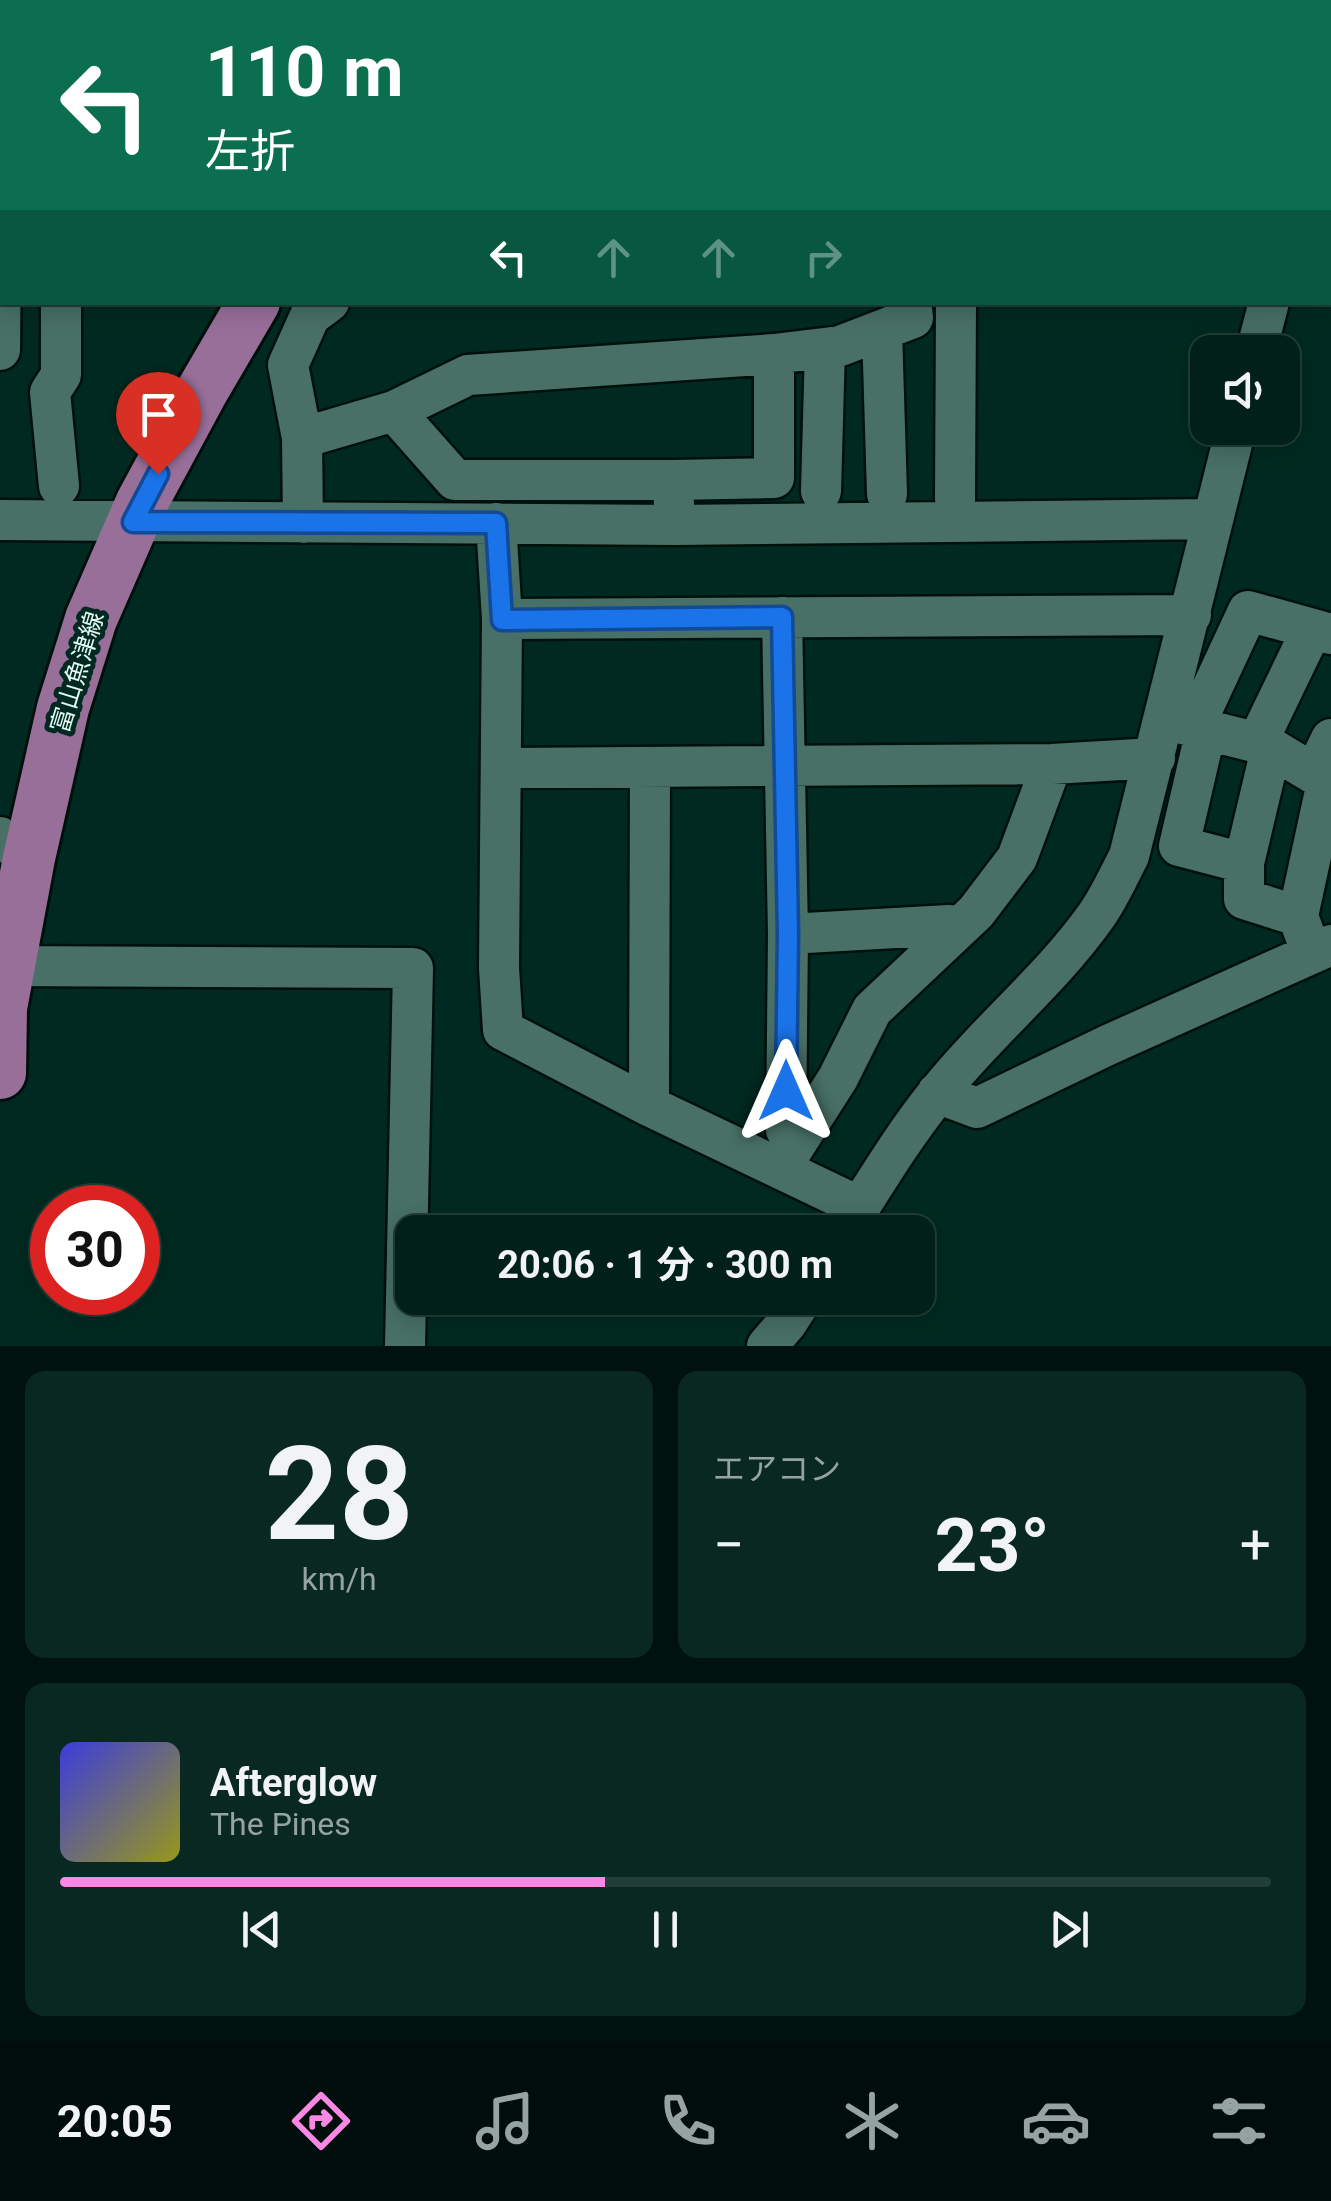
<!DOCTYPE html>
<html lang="ja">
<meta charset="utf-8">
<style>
:root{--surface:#002019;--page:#0a2822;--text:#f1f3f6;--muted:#95a3a2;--line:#223e38;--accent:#fb87e5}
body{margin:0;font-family:Roboto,"Noto Sans JP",sans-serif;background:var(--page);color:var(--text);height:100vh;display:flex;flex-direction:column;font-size:38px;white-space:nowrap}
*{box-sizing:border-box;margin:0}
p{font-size:32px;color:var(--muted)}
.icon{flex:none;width:55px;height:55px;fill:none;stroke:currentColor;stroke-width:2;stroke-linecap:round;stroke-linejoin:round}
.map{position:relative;height:1346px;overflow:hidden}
.drawer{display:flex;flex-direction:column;gap:25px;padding:25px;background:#00120e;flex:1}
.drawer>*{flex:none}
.guide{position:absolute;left:0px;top:0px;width:1332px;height:305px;box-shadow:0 5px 25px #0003,0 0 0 2px var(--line);background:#0b6e4f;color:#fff;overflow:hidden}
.buttons{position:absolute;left:1190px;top:335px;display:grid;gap:20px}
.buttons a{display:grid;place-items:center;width:110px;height:110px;border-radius:20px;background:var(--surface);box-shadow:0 5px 25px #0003,0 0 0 2px var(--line);font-size:50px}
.speed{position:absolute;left:30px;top:1185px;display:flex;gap:20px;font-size:50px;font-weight:700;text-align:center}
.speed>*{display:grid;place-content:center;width:130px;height:130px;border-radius:50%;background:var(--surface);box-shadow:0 5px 25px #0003,0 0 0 2px var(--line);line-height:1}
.speed .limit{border:15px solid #d22;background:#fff;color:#111}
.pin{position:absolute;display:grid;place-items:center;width:85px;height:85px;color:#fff;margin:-102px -42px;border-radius:50% 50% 50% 0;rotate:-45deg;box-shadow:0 0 10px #0007}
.pin .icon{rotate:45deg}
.me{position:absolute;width:110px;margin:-55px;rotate:0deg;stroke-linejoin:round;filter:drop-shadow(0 0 8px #0008)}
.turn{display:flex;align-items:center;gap:35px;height:210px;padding:0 40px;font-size:45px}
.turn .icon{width:130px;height:130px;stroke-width:2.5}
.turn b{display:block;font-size:70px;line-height:85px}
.lanes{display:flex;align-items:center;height:95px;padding:0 40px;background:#0003;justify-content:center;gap:50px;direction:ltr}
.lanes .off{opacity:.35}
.big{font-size:75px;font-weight:700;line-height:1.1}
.drawer .card{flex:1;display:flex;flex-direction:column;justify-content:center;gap:15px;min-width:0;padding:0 35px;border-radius:20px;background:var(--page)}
.drawer .dial{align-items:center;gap:0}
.dial b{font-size:130px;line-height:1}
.song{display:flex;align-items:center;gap:30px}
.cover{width:120px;height:120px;border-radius:15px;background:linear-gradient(135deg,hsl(240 70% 55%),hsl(60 70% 35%))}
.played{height:10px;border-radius:5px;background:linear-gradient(90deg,var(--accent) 45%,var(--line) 45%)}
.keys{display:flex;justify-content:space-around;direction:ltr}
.heat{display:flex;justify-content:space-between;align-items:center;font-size:55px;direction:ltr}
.drawer .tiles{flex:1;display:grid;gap:25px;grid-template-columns:1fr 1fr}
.card:last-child{grid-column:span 2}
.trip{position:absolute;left:395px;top:1215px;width:540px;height:100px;border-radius:20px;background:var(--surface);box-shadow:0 5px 25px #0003,0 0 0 2px var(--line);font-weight:700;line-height:100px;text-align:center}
.tab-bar{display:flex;height:160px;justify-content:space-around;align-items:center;background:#000d0a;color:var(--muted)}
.tab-bar .icon{width:70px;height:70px}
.tab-bar .active{color:var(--accent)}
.tab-bar b{font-size:45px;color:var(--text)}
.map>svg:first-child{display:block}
</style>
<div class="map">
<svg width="1331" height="1346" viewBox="0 0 1331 1346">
<rect width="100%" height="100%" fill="#002a21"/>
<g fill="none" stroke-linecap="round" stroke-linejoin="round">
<!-- stream -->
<path stroke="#00130d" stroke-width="9" d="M726 2 728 0"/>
<defs>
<path id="minor" d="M947 0 950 2
M4 2V0
M697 2 699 0
M774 2 776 0
M853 2 855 0
M1035 2 1037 0
M1131 2 1134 0
M1223 2 1226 0
M1325 2 1327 0
M0 42H2
M1330 123 1331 121
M882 330 887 494
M0 350 2 142
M1256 352 1269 302
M394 411 468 375 774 354
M302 438 288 365 310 316 329 302
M59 486 50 392 61 375V302
M821 491 825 348
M955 499 956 302
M674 506 673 480 774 478V354L840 346 913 318 911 302
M0 520 675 525 1212 519
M303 523 302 438 394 411 455 480H673
M496 523 502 619 499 968 503 1030 649 1106 860 1207
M782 617 788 934 786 1130 796 1143
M502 619 1191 615
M1183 724 1266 745 1331 784
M1194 727 1248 611 1331 634
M1206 730 1179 846 1244 863 1271 749
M1257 743 1312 629
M502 768 1052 764 1155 758
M1314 774 1331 739
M0 837 29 858
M1244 863V899L1298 916 1306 938
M1298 916 1327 782
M788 934 949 925 956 930
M0 966 413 968 405 1346
M937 1093 977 1108 1108 1045 1331 945
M649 1106 650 767
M785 1161 838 1078 872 1010 976 912 1017 858 1052 764
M844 1232C874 1185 903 1136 938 1093 987 1031 1050 981 1096 916 1109 898 1119 875 1129 856L1236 428
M767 1346 786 1324 803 1298"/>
<path id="major" d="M446 2 448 0
M0 1073 1 1008 29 858 63 708 91 619 142 502 202 391 254 302"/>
</defs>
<!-- minor casing -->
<use href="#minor" stroke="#00100b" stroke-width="45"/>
<!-- major casing -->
<use href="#major" stroke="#00100b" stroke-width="58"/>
<!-- minor -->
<use href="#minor" stroke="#487066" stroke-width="40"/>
<!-- major -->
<use href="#major" stroke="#986f99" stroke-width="52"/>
</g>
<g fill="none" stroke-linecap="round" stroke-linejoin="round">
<defs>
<path id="route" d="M158 474 133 522 496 523 502 620 782 617 788 934 786 1091"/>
</defs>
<!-- route casing -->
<use href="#route" stroke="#114b97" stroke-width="25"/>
<!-- route -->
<use href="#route" stroke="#1a73e8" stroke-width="18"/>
</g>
<g text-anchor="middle" stroke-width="10" stroke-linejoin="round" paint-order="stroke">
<!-- street labels -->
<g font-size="25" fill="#e2f8f1" stroke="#002a21">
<text transform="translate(77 672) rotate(-73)" y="9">富山魚津線</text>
</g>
</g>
</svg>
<div class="buttons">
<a><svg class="icon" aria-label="sound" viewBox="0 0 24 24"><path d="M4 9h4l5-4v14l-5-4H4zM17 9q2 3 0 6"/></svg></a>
</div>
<div class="speed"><div class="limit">30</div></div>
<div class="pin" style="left:158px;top:474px;background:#d93025"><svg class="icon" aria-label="arrive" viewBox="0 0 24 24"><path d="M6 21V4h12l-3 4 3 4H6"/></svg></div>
<svg class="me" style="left:786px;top:1091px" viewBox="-20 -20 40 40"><path d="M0-17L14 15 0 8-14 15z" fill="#1a73e8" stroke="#fff" stroke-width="4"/></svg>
<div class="trip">20:06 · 1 分 · 300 m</div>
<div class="guide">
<div class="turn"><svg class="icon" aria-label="left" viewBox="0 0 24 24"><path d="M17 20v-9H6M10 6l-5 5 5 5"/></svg><div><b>110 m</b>左折</div></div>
<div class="lanes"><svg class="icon" aria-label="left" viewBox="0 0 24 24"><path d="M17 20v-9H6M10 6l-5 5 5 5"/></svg><svg class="icon off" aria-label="ahead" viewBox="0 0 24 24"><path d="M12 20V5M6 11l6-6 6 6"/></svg><svg class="icon off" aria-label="ahead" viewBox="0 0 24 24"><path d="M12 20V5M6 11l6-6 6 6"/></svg><svg class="icon off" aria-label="right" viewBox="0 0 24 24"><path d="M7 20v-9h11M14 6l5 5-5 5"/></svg></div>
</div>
</div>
<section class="drawer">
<div class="tiles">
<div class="card dial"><b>28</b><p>km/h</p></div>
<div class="card"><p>エアコン</p>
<div class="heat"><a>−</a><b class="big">23°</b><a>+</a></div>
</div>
<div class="card">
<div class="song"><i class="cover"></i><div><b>Afterglow</b><p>The Pines</p></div></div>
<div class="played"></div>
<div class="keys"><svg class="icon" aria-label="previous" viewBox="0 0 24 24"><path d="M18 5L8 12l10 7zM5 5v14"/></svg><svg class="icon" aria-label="pause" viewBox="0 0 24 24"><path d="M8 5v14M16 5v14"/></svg><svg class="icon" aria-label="next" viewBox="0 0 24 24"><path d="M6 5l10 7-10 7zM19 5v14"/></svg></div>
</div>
</div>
</section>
<nav class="tab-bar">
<b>20:05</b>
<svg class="icon active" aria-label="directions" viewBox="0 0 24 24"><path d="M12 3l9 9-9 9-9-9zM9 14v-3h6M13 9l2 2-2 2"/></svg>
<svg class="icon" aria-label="music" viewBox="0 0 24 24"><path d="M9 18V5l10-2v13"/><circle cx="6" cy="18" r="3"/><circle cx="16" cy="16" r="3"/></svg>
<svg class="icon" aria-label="phone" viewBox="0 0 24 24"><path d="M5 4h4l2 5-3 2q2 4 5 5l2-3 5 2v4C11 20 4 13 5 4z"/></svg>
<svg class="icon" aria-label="climate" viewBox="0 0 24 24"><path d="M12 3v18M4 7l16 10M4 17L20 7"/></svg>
<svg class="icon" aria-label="car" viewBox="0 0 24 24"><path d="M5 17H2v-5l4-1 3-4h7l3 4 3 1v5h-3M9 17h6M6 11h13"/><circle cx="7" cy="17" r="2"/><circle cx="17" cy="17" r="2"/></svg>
<svg class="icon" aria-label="filters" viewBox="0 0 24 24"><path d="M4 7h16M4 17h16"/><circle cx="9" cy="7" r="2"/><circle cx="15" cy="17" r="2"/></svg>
</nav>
